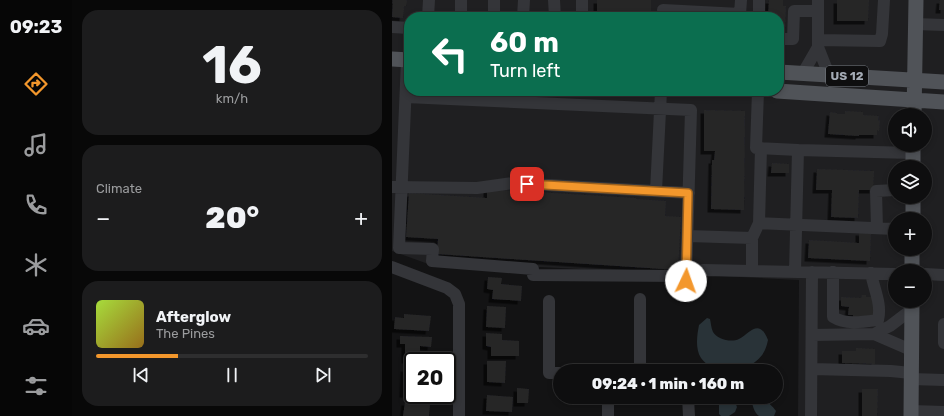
<!DOCTYPE html>
<meta charset="utf-8">
<style>
:root{--surface:#0e0e0f;--page:#1c1c1d;--text:#f1f3f6;--muted:#9b9c9e;--line:#2e2e2f;--accent:#f3972c}
body{margin:0;font-family:Rubik,sans-serif;background:var(--page);color:var(--text);height:100vh;display:flex;flex-direction:column;font-size:15px;white-space:nowrap}
*{box-sizing:border-box;margin:0}
p{font-size:13px;color:var(--muted)}
.icon{flex:none;width:22px;height:22px;fill:none;stroke:currentColor;stroke-width:2;stroke-linecap:round;stroke-linejoin:round}
.map{position:relative;flex:1;overflow:hidden}
.panel{display:flex;flex-direction:column;gap:10px;padding:10px;background:#080808;width:320px}
.panel>*{flex:none}
.banner{position:absolute;left:12px;top:12px;width:380px;height:84px;border-radius:16px;box-shadow:0 2px 6px #0003,0 0 0 1px var(--line);background:#0b6e4f;color:#fff;overflow:hidden}
.buttons{position:absolute;left:496px;top:108px;display:grid;gap:8px}
.buttons a{display:grid;place-items:center;width:44px;height:44px;border-radius:50%;background:var(--surface);box-shadow:0 2px 6px #0003,0 0 0 1px var(--line);font-size:20px}
.speed{position:absolute;left:12px;top:352px;display:flex;gap:8px;font-size:20px;font-weight:700;text-align:center}
.speed>*{display:grid;place-content:center;width:52px;height:52px;border-radius:50%;background:var(--surface);box-shadow:0 2px 6px #0003,0 0 0 1px var(--line);line-height:1}
.speed .limit{border:2px solid #111;border-radius:6px;background:#fff;color:#111}
.pin{position:absolute;display:grid;place-items:center;width:34px;height:34px;color:#fff;margin:-17px;border-radius:8px;box-shadow:0 2px 6px #0006}
.me{position:absolute;width:44px;margin:-22px;rotate:3deg;stroke-linejoin:round;filter:drop-shadow(0 0 3px #0008)}
.turn{display:flex;align-items:center;gap:14px;height:84px;padding:0 20px;font-size:18px}
.turn .icon{width:52px;height:52px;stroke-width:2.5}
.turn b{display:block;font-size:28px;line-height:34px}
.big{font-size:30px;font-weight:800;line-height:1.1}
.panel .tile{flex:1;display:flex;flex-direction:column;justify-content:center;gap:6px;min-width:0;padding:0 14px;border-radius:16px;background:var(--page)}
.panel .dial{align-items:center;gap:0}
.dial b{font-size:52px;line-height:1}
.song{display:flex;align-items:center;gap:12px}
.cover{width:48px;height:48px;border-radius:6px;background:linear-gradient(135deg,hsl(80 70% 55%),hsl(40 70% 35%))}
.played{height:4px;border-radius:2px;background:linear-gradient(90deg,var(--accent) 30%,var(--line) 30%)}
.keys{display:flex;justify-content:space-around;direction:ltr}
.heat{display:flex;justify-content:space-between;align-items:center;font-size:22px;direction:ltr}
.trip{position:absolute;left:161px;top:364px;width:230px;height:40px;border-radius:20px;background:var(--surface);box-shadow:0 2px 6px #0003,0 0 0 1px var(--line);font-weight:800;line-height:40px;text-align:center}
main{display:flex;flex:1;min-height:0}
.tabs{display:flex;flex-direction:column;width:72px;justify-content:space-around;align-items:center;background:#060606;color:var(--muted)}
.tabs .icon{width:28px;height:28px}
.tabs .selected{color:var(--accent)}
.tabs b{font-size:18px;color:var(--text)}
.map>svg:first-child{display:block}
</style>
<main>
<nav class="tabs">
<b>09:23</b>
<svg class="icon selected" aria-label="directions" viewBox="0 0 24 24"><path d="M12 3l9 9-9 9-9-9zM9 14v-3h6M13 9l2 2-2 2"/></svg>
<svg class="icon" aria-label="music" viewBox="0 0 24 24"><path d="M9 18V5l10-2v13"/><circle cx="6" cy="18" r="3"/><circle cx="16" cy="16" r="3"/></svg>
<svg class="icon" aria-label="phone" viewBox="0 0 24 24"><path d="M5 4h4l2 5-3 2q2 4 5 5l2-3 5 2v4C11 20 4 13 5 4z"/></svg>
<svg class="icon" aria-label="climate" viewBox="0 0 24 24"><path d="M12 3v18M4 7l16 10M4 17L20 7"/></svg>
<svg class="icon" aria-label="car" viewBox="0 0 24 24"><path d="M5 17H2v-5l4-1 3-4h7l3 4 3 1v5h-3M9 17h6M6 11h13"/><circle cx="7" cy="17" r="2"/><circle cx="17" cy="17" r="2"/></svg>
<svg class="icon" aria-label="filters" viewBox="0 0 24 24"><path d="M4 7h16M4 17h16"/><circle cx="9" cy="7" r="2"/><circle cx="15" cy="17" r="2"/></svg>
</nav>
<section class="panel">
<div class="tile dial"><b>16</b><p>km/h</p></div>
<div class="tile"><p>Climate</p>
<div class="heat"><a>−</a><b class="big">20°</b><a>+</a></div>
</div>
<div class="tile">
<div class="song"><i class="cover"></i><div><b>Afterglow</b><p>The Pines</p></div></div>
<div class="played"></div>
<div class="keys"><svg class="icon" aria-label="previous" viewBox="0 0 24 24"><path d="M18 5L8 12l10 7zM5 5v14"/></svg><svg class="icon" aria-label="pause" viewBox="0 0 24 24"><path d="M8 5v14M16 5v14"/></svg><svg class="icon" aria-label="next" viewBox="0 0 24 24"><path d="M6 5l10 7-10 7zM19 5v14"/></svg></div>
</div>
</section>
<div class="map">
<svg width="552" height="416" viewBox="0 0 552 416">
<defs>
<filter id="shadow"><feDropShadow dx="-3.5" dy="3.5" stdDeviation="0" flood-color="#0009"/></filter>
</defs>
<rect width="100%" height="100%" fill="#131314"/>
<!-- built -->
<path fill="#1f1f21" fill-rule="evenodd" d="M0 0H552V416H406L407 280 148 267 39 265 0 251ZM17 17H387V91H17ZM503 115H533V145H503ZM503 167H533V197H503ZM503 219H533V249H503ZM503 271H533V301H503Z"/>
<!-- water -->
<path fill="#293338" d="M315 318 318 319C319 323 319 328 321 332 325 339 339 343 347 339 359 332 367 318 376 340 372 359 365 359 352 371H319C316 364 313 363 309 358 303 349 305 335 307 325Z
M327 397H341L345 407 343 412 337 416H329L327 414Z
M360 397C369 397 379 403 384 411L382 416C378 416 371 416 367 416 362 413 359 402 360 397Z"/>
<!-- building -->
<path fill="#262628" filter="url(#shadow)" d="M1 0H15L14 6H12L11 18 0 17Z
M205 0H259V17H205Z
M377 0H391V6H394L393 29H387V17H376Z
M445 0H477L476 21H445Z
M548 0H552V10H547Z
M312 110 353 111 352 210 319 209 320 160H322L323 151H312Z
M453 111 471 112V115L487 116 486 121 488 120 487 131 485 130V135H467V136L436 134 438 112 445 113V114H453Z
M380 163 397 164V173H379Z
M425 169 482 171 481 190H467L466 218 439 217 440 190H424Z
M95 189 244 198V199L274 201 273 216 289 217 286 270 45 254 46 239 14 237 17 193 95 198Z
M467 232 479 233 478 261 416 258 417 240 467 243Z
M96 277 110 278 109 284 130 286 129 301 100 299 101 290 95 289Z
M470 295H474V297H483V319L461 318V315H456L457 307 449 306V297L469 298Z
M95 306 114 307 113 328 94 327Z
M12 314 39 316 37 331 2 329 3 317 12 318Z
M94 333 110 334V340L127 341V356H99V347L94 346Z
M8 336 40 337 39 347 28 346V351H39L38 361 13 360V344H8Z
M464 348 483 349V364L450 363V351H464Z
M95 361H114L113 383 95 382Z
M12 368 21 369V395L11 394Z
M125 388 137 389 136 403H125Z
M470 389H486L485 416H470Z
M95 395 121 397 120 412 94 411Z
M13 402 38 404 37 416H11Z"/>
<g fill="none" stroke-linecap="round" stroke-linejoin="round">
<!-- minor -->
<path stroke="#343539" stroke-width="12" d="M162 0 163 17
M271 10 348 14V17
M348 14 349 0
M36 17 37 0
M69 17V0
M102 17V0
M131 17 132 0
M190 17V0
M367 17V0
M523 24 552 25
M0 27 17 28
M387 39H401L402 11H426
M426 40 488 41 490 34 492 0
M426 47V0
M15 60 7 248 41 249 40 261 141 269V275L294 276 311 270 503 274
M411 73 426 47 437 75
M366 91 364 148 406 150
M14 97 299 110 294 281
M0 187 85 188 121 183 297 193
M264 191 269 91
M367 223 369 148
M485 228 484 191 503 190
M296 236 360 238V271
M360 238 367 223 503 229
M0 267 55 288 63 294 67 304V416
M403 272 406 150 521 153
M441 272V317C454 325 471 322 486 320 490 304 482 290 479 273
M533 274 552 275
M157 301V373H168
M552 324V343
M482 334 519 350
M420 335 482 334 498 326 519 310
M420 369 499 371 519 373
M248 371V299
M519 379 552 380
M296 397 297 416
M519 411 552 412
M216 416V397
M419 416 420 272"/>
<!-- major -->
<path stroke="#505358" stroke-width="15" d="M0 59 17 60
M387 72 552 82
M385 91 552 102
M522 115 524 0
M521 167V145
M521 219V197
M520 271V249
M519 416 520 301"/>
</g>
<g fill="none" stroke-linecap="round" stroke-linejoin="round">
<defs>
<path id="route" d="M135 184 296 193 294 281"/>
</defs>
<!-- route casing -->
<use href="#route" stroke="#9e621d" stroke-width="10"/>
<!-- route -->
<use href="#route" stroke="#f3972c" stroke-width="7"/>
</g>
<g text-anchor="middle" stroke-width="4" stroke-linejoin="round" paint-order="stroke">
<!-- shield labels -->
<rect fill="#0e0e0f" stroke="#777c83" stroke-width="1" x="434" y="66" width="42" height="20" rx="3"/>
<g font-size="12" font-weight="bold" fill="#a4abb5">
<text x="455" y="80">US 12</text>
</g>
</g>
</svg>
<div class="buttons">
<a><svg class="icon" aria-label="sound" viewBox="0 0 24 24"><path d="M4 9h4l5-4v14l-5-4H4zM17 9q2 3 0 6"/></svg></a>
<a><svg class="icon" aria-label="layers" viewBox="0 0 24 24"><path d="M12 4l9 5-9 5-9-5zM3 14l9 5 9-5"/></svg></a>
<a>+</a>
<a>−</a>
</div>
<div class="speed"><div class="limit">20</div></div>
<div class="pin" style="left:135px;top:184px;background:#d93025"><svg class="icon" aria-label="arrive" viewBox="0 0 24 24"><path d="M6 21V4h12l-3 4 3 4H6"/></svg></div>
<svg class="me" style="left:294px;top:281px" viewBox="-20 -20 40 40"><circle r="19" fill="#fff"/><path d="M0-13L10 11 0 6-10 11z" fill="#f3972c"/></svg>
<div class="trip">09:24 · 1 min · 160 m</div>
<div class="banner">
<div class="turn"><svg class="icon" aria-label="left" viewBox="0 0 24 24"><path d="M17 20v-9H6M10 6l-5 5 5 5"/></svg><div><b>60 m</b>Turn left</div></div>
</div>
</div>
</main>
